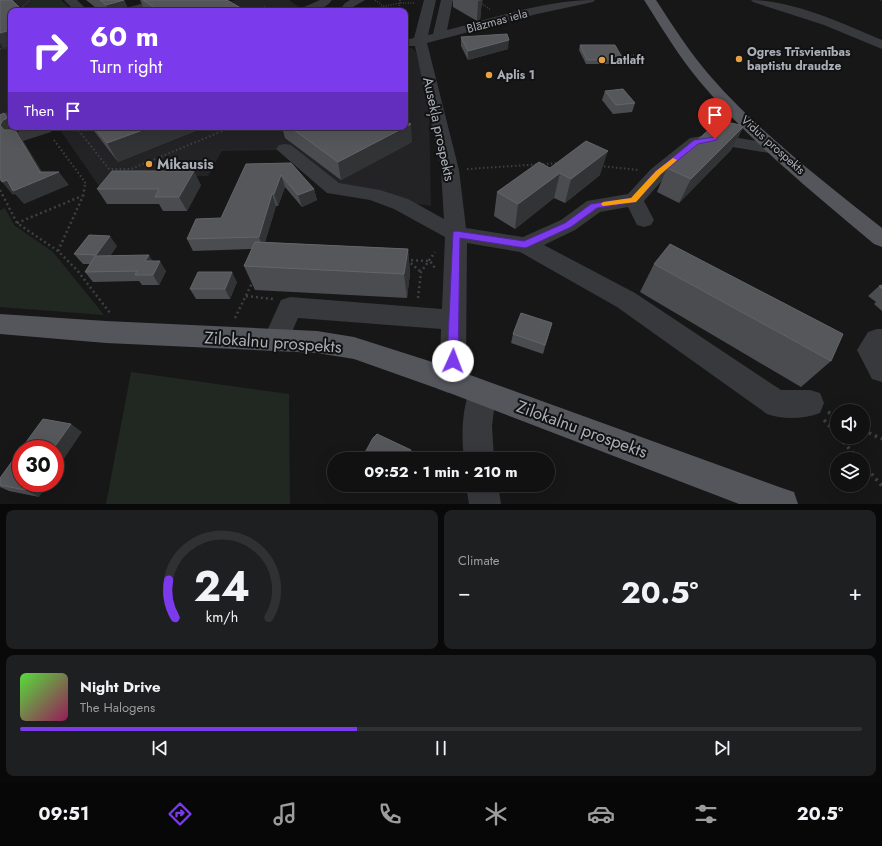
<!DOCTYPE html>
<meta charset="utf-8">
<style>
:root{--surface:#111112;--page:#1e1f20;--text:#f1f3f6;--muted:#9c9d9f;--line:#303132;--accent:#7c3aed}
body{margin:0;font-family:Jost,sans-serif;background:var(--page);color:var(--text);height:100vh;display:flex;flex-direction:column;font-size:15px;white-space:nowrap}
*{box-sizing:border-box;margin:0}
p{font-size:13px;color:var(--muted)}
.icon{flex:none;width:22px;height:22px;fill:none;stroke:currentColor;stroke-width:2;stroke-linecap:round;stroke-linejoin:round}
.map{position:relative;height:504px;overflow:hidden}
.details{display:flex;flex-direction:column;gap:6px;padding:6px;background:#09090a;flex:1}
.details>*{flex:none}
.hud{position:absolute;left:8px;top:8px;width:400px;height:122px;border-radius:8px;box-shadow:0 4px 16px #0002,0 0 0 1px var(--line);background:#7c3aed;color:#fff;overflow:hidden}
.buttons{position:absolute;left:830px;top:404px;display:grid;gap:8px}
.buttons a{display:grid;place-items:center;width:40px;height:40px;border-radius:50%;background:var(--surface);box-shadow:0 4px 16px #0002,0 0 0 1px var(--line);font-size:20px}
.speed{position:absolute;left:12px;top:440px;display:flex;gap:8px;font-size:20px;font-weight:700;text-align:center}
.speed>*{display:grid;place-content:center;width:52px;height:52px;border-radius:50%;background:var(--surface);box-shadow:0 4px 16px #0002,0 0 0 1px var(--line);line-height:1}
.speed .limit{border:6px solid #d22;background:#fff;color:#111}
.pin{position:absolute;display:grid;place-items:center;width:34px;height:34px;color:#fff;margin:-41px -17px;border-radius:50% 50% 50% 0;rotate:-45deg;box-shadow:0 0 4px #0007}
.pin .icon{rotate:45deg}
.me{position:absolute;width:44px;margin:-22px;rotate:2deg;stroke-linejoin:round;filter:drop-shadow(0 0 3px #0008)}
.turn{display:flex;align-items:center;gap:14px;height:84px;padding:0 16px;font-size:18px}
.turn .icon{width:52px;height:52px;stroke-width:2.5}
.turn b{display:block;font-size:28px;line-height:34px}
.then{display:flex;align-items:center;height:38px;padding:0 16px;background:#0003;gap:8px;font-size:15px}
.big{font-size:30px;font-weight:700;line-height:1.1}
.details .tile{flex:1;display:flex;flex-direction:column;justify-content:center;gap:6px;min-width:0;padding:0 14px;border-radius:8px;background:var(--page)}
.details .dial{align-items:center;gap:0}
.dial svg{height:104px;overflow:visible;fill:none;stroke:var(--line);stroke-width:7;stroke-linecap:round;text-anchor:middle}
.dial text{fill:var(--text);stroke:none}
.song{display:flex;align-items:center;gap:12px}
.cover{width:48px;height:48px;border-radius:6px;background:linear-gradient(135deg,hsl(110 70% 55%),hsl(330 70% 35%))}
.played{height:4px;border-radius:2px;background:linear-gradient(90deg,var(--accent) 40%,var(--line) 40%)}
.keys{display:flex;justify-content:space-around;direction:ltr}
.heat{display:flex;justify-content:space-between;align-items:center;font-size:22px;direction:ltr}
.details .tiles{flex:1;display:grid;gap:6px;grid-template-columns:1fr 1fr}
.tile:last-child{grid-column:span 2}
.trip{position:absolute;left:327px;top:452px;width:228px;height:40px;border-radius:20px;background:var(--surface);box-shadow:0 4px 16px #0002,0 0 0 1px var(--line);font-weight:700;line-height:40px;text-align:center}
.dock{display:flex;height:64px;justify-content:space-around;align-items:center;background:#070707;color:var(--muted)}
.dock .icon{width:28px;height:28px}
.dock .selected{color:var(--accent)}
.dock b{font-size:18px;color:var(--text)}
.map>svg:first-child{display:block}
</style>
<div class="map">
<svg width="882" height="504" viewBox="0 0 882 504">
<rect width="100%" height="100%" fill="#171718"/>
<!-- built -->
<path fill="#232325" d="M0 0H59L71 11H11V110L0 114Z
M235 0H289L305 11H199Z
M405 47 412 48 416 52 429 107 431 206 323 190 278 150 222 151 208 176 137 177 101 189 58 127H405Z"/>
<!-- green -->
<path fill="#212821" d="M34 0H61L73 11H26L25 10Z
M5 208 14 225 53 252 104 315 0 307V210Z
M131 372 289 394 290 504H106Z"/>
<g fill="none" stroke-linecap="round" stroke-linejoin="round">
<!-- path-far3 -->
<path stroke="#3e4044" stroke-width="1.5" stroke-dasharray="1 1.5" stroke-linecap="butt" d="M375 0 391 11
M482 0V4L491 10
M880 0 882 1
M21 8 30 0
M376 8 401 3H415
M258 11 265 6
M268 11 271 10
M399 11 400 0
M0 49 11 47
M618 55H639"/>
<!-- path-far2 -->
<path stroke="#3e4044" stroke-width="2" stroke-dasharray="1.5 2.5" stroke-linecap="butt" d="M76 127 109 169H131L220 132
M215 127 220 132 234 127
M54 140 85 182 84 186
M600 166 639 170
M467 169 559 163"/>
<!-- path-far1 -->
<path stroke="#3e4044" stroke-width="2.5" stroke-dasharray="2 3" stroke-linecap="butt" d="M0 190 17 223 58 251 77 270 110 313
M17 223 82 196
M58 251 83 196 85 185
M406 260 430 261 435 268
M407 260 421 272
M246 296 273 299
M418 298 421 272 435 252
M235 318 253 281"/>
<!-- path -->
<path stroke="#3e4044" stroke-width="3.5" stroke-dasharray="2.5 4" stroke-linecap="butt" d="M828 412 837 417
M824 420 837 434
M863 430 882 439
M839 437 858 459
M863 464 882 486"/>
<!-- minor -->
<path fill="#38393d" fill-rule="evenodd" d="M64 0H77L88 11H75Z
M156 0H175L173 2 140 11H120L122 9Z
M320 0H332C326 9 314 11 304 11L302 9 304 7Z
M350 0H365L353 7 351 11H339L345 3Z
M424 0H436L428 35 433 34 441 0H453L447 30C495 18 545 0 595 0L593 2 537 14 427 43 459 170 466 228 523 237 561 220 587 201 628 194 651 169 690 138 715 134 781 145 784 149 781 153 775 154 715 144 701 146 665 177 644 201 654 220 651 225 644 227 637 225 628 207 600 212 575 230 544 245 635 293 781 390H810L820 393 824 403 820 413C804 419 783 420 767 414L617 307 520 252 467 243 466 361 462 380 458 389 448 393 438 389 434 380 440 361 441 329 298 318 285 348 276 351 267 348 263 340 281 300 290 297 442 309 445 237 394 209 370 200 327 193 276 149 279 145 285 144 291 145 339 183 380 190 408 199 444 219 441 170 415 46H405V40L414 38Z
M751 0C792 0 844 24 882 40V49L824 25 753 2Z
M11 111V122L0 125V114Z
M32 127 53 128 51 132 20 142 14 141 11 137 14 133Z
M877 329H882V382L872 379 857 350 868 332Z
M482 380 492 384 496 393 492 426 494 459H464C461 434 462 407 472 384Z
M466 485H498L501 504H469Z"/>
<!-- major -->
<path fill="#54565c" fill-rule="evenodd" d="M644 0H656C673 26 690 53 711 77 761 134 823 181 882 228V247L874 244C815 194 751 143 701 83 679 57 662 28 644 0Z
M0 314 106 321 317 331 354 337 448 367 782 488 794 492 798 504H739L447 392 354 359 317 353 106 343 0 334Z"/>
</g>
<!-- wall -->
<path fill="#4b4c50" d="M86 0H124L129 11H100Z
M140 0H227L246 11H145Z
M453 0H482L480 20 477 21 453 7Z
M461 37 508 49 468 60 461 46Z
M580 45 623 59 622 64H586L579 50Z
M605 91 635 103 632 112 613 114 602 100Z
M744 126 731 150 679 203 657 192 667 168Z
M91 127H205L118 162Z
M282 127H405L412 142 341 180 285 138Z
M291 163 314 189 317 200 302 207 285 187 278 206H276L265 242 408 249 410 273 407 298 255 290 244 266 252 249 193 251 187 239 221 218Z
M550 168 600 175 565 203 554 198 515 229 494 216 497 192Z
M201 185 187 211H163L159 204H107L97 189Z
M117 246 110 256 153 261 166 271 159 285H142L139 281 93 282 85 272 90 264H83L74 254Z
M654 264 831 361 801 387 640 292Z
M237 282 230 299H196L190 289Z
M882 285V311L874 304 876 302 868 296 879 286Z
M552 323 543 354 511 343 513 334Z
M21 449 39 497 9 491 0 487V478Z"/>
<!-- shaded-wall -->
<path fill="#323335" d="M124 0 129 11H109L106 5Z
M482 0 480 20 477 21 478 1Z
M11 30V46L3 48 0 43V33Z
M509 40 508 49 468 60V51Z
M4 113 11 122V127H15L17 130 16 131 24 142 46 178 59 172 69 185 24 204 15 194 13 195 2 182 10 138 0 125Z
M411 124 412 142 341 180 338 162Z
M744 126 731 150 679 203 691 179Z
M151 127H205L118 162 107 143Z
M608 151 600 175 565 203 571 179Z
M194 171 201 185 187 211 179 197Z
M560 173 554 198 515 229 518 204Z
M281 175 285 187 278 206 274 194Z
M314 189 317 200 302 207 298 195Z
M272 194 276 206 263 249 259 237Z
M110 236 117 246 103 265 96 255Z
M408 249 410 273 407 298 404 274Z
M149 255 155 265 145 261Z
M160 261 166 271 159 285 153 275Z
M232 272 237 282 230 299 225 289Z
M71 424 82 432 55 472V449H53Z
M411 450 412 458V459H407Z
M30 483H48L39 497 25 490Z"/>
<!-- building -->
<path fill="#55575b" stroke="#636569" d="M0 0H12L23 11H11V30L0 33Z
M100 0H124L106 5Z
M143 0H227L246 11H159Z
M507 34 509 40 468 51 461 37Z
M580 45H615L623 59 587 60Z
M623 89 635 103 616 105 605 91Z
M4 113 8 118 3 120 0 125 4 130H15L40 172H39H59L13 191 7 180 2 182 0 179V115Z
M405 121 411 124 338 162 290 127H405Z
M727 122 744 126 691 179 667 168 715 124Z
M94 127H151L107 143Z
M586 141 608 151 571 179 560 173 518 204 497 192 539 162 550 168Z
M291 163 314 189 298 195 281 175 274 194H272L259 237 187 239 196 219 221 218 246 164Z
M112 171H194L179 197H155L159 189H97Z
M89 235 110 236 96 255 74 254Z
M255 242 408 249 404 274 244 266Z
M670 244 843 334 831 361 654 264Z
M149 255 145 261H160L153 275H135L137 271 85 272 95 256Z
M198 272H232L225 289H190Z
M882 285V289L879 286Z
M521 313 552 323 545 345 513 334Z
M43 419 71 424 53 449H21Z
M377 434 411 450 407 459H364L362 458 373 438Z
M21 449V483H30L25 490 0 485V478Z"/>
<!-- route -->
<path fill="#7c3aed" stroke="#51269a" d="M715 137H717V140L698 144 661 174 636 202 597 208 571 227 528 247 525 248 460 238 458 361 457 365 453 366 449 365 447 361 453 232 456 231 524 241 565 223 591 204 631 198 656 171 694 140Z"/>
<!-- slow -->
<path fill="#f59e0b" d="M673 158 677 160 675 162 661 174 636 202 603 206 601 204 603 202 631 198 656 171Z"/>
<!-- markers -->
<g fill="#e5a142" stroke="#121213" stroke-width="1.5">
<circle cx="739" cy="59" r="4"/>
<circle cx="602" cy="60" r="4"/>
<circle cx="489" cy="75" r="4"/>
<circle cx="149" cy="164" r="4"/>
</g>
<g text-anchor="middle" stroke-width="4" stroke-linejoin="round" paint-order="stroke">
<!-- far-street labels -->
<g font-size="12" fill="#aaafb7" stroke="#121213">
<text transform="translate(497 21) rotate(-15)" y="4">Blāzmas iela</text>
<text transform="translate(773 145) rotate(42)" y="4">Vidus prospekts</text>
</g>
<!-- far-poi labels -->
<g font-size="12" font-weight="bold" fill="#aaafb7" stroke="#121213" text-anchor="start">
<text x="747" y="56">Ogres Trīsvienības<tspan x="747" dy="14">baptistu draudze</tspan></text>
<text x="610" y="64">Latlaft</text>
<text x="497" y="79">Aplis 1</text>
</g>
<!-- street labels -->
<g font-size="14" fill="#aaafb7" stroke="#121213">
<text transform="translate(439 129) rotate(78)" y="5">Ausekļa prospekts</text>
</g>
<!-- poi labels -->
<g font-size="14" font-weight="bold" fill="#aaafb7" stroke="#121213" text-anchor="start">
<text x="157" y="169">Mikausis</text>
</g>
<!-- near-street labels -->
<g font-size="17" fill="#aaafb7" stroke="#121213">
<text transform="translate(273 342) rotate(4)" y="6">Zilokalnu prospekts</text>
<text transform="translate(582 429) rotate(20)" y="6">Zilokalnu prospekts</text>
</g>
</g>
</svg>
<div class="buttons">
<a><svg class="icon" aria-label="sound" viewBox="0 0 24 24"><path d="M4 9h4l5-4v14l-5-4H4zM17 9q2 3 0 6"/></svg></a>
<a><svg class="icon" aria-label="layers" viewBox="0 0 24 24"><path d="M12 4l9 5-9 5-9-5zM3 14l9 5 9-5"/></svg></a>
</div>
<div class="speed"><div class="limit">30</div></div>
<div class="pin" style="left:715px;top:139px;background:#d93025"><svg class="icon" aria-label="arrive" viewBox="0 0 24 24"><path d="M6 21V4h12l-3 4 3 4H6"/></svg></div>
<svg class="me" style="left:453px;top:361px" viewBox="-20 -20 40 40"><circle r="19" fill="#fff"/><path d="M0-13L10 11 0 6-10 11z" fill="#7c3aed"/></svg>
<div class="trip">09:52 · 1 min · 210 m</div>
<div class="hud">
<div class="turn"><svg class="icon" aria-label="right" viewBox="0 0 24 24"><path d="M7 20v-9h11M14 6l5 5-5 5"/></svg><div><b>60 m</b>Turn right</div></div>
<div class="then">Then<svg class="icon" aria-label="arrive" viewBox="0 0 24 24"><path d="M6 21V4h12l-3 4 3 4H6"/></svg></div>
</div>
</div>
<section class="details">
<div class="tiles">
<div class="tile dial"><svg viewBox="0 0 100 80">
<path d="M14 69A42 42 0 1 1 86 69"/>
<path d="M14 69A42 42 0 0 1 9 40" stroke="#7c3aed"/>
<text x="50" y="56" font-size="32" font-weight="700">24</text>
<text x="50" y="72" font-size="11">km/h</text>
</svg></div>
<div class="tile"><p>Climate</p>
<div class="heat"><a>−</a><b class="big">20.5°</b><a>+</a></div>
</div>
<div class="tile">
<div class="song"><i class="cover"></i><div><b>Night Drive</b><p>The Halogens</p></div></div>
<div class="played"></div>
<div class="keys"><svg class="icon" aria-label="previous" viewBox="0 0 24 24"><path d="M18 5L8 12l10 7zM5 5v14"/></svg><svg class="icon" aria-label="pause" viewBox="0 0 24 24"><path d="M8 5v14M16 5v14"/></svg><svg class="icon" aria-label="next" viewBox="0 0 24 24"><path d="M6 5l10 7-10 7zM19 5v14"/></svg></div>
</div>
</div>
</section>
<nav class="dock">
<b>09:51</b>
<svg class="icon selected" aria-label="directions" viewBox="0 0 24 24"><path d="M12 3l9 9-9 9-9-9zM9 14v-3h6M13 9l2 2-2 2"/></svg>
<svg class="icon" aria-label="music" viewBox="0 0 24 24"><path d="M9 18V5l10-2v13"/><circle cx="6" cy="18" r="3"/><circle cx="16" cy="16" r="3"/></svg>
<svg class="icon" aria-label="phone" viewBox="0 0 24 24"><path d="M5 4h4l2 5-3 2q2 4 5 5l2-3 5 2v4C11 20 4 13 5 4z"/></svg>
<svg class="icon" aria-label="climate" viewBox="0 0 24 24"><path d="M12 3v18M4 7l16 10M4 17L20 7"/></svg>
<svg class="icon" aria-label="car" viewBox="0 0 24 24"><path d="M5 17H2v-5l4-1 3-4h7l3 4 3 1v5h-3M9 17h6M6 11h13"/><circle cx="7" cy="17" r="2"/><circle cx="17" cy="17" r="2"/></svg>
<svg class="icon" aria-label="filters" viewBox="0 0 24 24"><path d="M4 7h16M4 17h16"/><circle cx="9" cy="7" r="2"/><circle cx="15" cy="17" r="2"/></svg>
<b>20.5°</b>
</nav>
